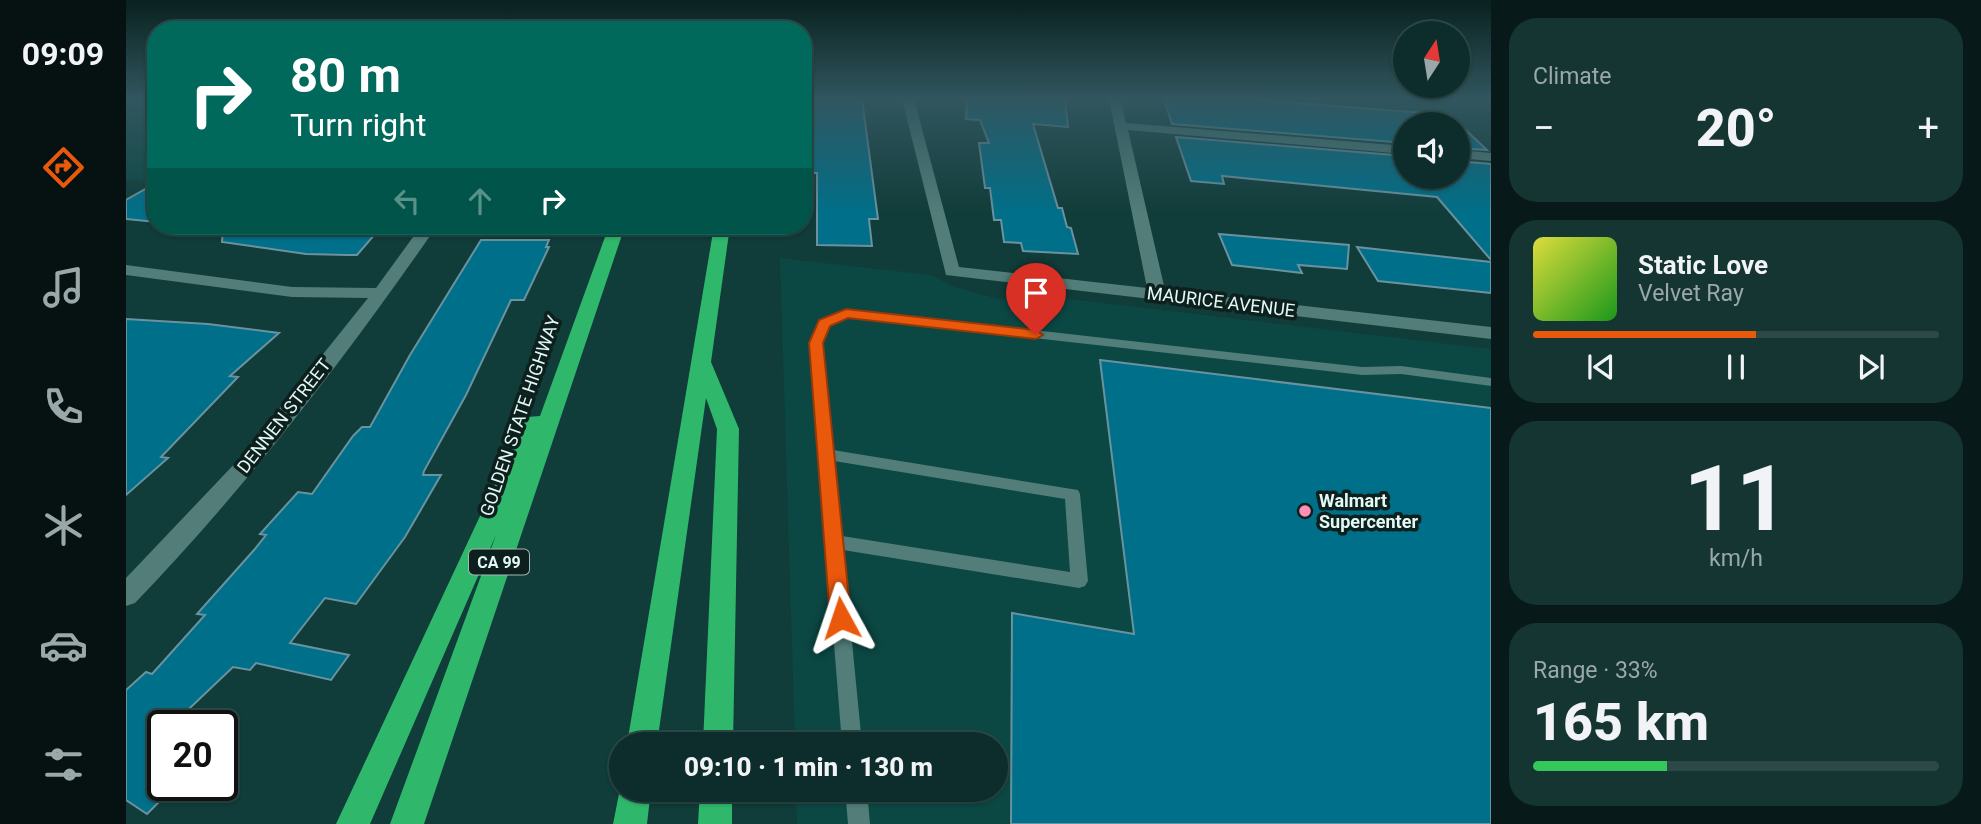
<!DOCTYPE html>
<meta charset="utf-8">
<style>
:root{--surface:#0c2d2b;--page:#153533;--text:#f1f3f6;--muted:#9aa8a9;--line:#2c4947;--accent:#ea580c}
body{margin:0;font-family:Roboto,sans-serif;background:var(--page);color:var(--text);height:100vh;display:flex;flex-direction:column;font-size:26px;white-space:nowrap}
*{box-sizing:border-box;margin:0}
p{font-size:23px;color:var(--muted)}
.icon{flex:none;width:38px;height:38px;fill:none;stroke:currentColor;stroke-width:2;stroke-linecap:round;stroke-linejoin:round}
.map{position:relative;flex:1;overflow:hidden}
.panel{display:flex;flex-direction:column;gap:18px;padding:18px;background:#071918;width:490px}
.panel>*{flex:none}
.guide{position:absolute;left:21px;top:21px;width:665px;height:214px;border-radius:28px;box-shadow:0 2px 5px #0004,0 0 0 2px var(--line);background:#00695c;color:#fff;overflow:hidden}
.needle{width:46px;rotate:12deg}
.tools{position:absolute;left:1267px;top:21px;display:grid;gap:14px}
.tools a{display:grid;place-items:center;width:77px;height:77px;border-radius:50%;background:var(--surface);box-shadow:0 2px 5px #0004,0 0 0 2px var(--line);font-size:35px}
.speed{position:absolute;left:21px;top:710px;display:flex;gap:14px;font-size:35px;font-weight:700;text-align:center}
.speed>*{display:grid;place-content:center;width:91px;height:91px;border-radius:50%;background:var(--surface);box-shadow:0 2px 5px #0004,0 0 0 2px var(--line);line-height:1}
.speed .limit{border:4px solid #111;border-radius:10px;background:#fff;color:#111}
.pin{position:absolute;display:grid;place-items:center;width:60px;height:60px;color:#fff;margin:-72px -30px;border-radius:50% 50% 50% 0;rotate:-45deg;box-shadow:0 0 7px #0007}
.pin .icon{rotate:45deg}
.me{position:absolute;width:77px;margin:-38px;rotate:355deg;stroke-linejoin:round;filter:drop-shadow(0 0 5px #0008)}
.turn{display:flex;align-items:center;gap:24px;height:147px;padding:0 28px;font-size:32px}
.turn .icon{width:91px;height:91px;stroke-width:2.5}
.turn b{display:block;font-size:49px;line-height:60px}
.lanes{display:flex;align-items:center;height:66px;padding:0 28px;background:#0003;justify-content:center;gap:35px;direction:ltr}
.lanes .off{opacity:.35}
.big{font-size:52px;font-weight:800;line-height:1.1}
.panel .tile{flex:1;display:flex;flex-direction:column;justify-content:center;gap:10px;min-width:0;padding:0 24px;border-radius:28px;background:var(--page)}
.panel .dial{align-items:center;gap:0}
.dial b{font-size:91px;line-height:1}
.song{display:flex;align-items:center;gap:21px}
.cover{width:84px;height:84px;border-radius:10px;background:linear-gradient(135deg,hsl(60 70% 55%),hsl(120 70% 35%))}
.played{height:7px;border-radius:4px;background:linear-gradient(90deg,var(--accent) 55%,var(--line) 55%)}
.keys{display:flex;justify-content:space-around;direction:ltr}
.heat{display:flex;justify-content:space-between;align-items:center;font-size:38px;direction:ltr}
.charge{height:10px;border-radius:5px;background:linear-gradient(90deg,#34c759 33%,var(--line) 0)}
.trip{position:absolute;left:483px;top:732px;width:399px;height:70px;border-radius:35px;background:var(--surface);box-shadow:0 2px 5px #0004,0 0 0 2px var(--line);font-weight:800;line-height:70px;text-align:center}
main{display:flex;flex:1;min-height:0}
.menu{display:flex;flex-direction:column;width:126px;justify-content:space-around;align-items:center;background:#051211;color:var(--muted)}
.menu .icon{width:49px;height:49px}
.menu .selected{color:var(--accent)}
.menu b{font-size:32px;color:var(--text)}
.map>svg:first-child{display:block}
</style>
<main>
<nav class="menu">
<b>09:09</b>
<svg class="icon selected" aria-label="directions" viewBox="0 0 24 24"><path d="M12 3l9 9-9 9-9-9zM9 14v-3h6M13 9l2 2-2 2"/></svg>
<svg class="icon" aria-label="music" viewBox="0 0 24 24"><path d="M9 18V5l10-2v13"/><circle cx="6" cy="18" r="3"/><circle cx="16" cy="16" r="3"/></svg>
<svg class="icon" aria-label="phone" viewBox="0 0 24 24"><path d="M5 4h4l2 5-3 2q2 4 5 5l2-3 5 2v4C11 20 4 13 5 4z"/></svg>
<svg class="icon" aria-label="climate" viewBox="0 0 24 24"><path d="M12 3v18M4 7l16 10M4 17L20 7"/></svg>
<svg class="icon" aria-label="car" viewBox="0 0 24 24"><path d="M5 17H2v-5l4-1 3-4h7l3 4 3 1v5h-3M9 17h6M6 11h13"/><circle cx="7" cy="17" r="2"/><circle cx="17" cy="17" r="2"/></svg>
<svg class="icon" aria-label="filters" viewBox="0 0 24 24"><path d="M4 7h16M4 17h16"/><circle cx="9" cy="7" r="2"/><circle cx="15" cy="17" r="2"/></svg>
</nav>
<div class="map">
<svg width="1365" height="824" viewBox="0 0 1365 824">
<rect width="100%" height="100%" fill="#103c39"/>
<!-- built -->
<path fill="#0b4743" d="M0 99H30V182L0 179Z
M654 258 806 275 825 286 873 299H944L1365 349V824H671L670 789H870V744H669Z"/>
<!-- building -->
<path fill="#006f89" stroke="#6a929f" stroke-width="2" d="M679 99H736L752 219H743L746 246 691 245V173H685V155H678Z
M841 99H939L942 127 907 124 932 208H936L941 227 945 228 952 254 897 251 895 243 878 242 875 220H868L864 188H859L853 143H863L854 120 840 119Z
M1038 99H1119L1324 115 1361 150 1332 148V124H1279V143L1046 124Z
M1050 137 1279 156V177H1332V161L1365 164V260L1311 197 1096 176 1098 184 1065 181Z
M30 183V222L0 219V200Z
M97 226H256L231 255H221L180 254 96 242Z
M1093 234 1223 245 1221 269 1172 265 1176 273 1106 265Z
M355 240H423L420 247H423L398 300H385L340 395 298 471 297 475H315L279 537 230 604 199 598 164 643 223 655 205 680 130 663 124 670 107 667 45 726H37V786L48 787 21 814 0 800V690L20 672 26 674 79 615 71 614 128 550 140 535 134 534 172 492 186 494 227 436 236 427H244L284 355Z
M1231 247 1365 262V293L1252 281Z
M0 319 82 324 153 333 104 376 112 377 35 457 42 458 0 495Z
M974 360 1365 408V824H885L886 613 1008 634Z"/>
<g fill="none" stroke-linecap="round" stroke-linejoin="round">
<!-- lane -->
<path fill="#527d79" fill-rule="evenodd" d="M720 309 1236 367 1275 366 1365 378V386L1275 374 1236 375 722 317 703 325 696 343 707 450 952 490 954 494 962 581 959 586 953 588 717 550 736 744H716L684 343 694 320ZM708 461 939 499 944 572 716 536Z
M719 789H741L744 824H722Z"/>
<!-- street -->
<path fill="#527d79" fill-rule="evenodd" d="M776 99H788L833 267 1021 288 983 99H995L1000 123 1279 146V154L1002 130 1039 290 1365 327V339L820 275Z
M1332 150 1365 153V161L1332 158Z
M295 226H311C219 358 121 487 9 603L0 606V578L114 458 242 298 166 297 0 275V265L166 287 250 288Z"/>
<!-- highway -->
<path fill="#2fb86c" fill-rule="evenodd" d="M483 226H499L298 824H264L370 535 244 824H210L398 422 401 417 414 416Z
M588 226H604L585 362 613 429 607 744H577L591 429 580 398 531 744H501Z
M495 784V789H525L521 824H487Z
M574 789H606V824H572Z"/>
</g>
<!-- sky -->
<linearGradient id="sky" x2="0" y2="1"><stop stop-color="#09211f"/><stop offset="0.46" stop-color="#31565f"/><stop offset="1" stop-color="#31565f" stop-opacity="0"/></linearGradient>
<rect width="1365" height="214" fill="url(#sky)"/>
<!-- route -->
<path fill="#ea580c" stroke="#983908" stroke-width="2" d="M720 309 910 330 917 335 910 339 722 318 704 326 697 343 725 618 722 624 715 627 707 624 704 618 683 343 693 320Z"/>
<!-- markers -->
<circle fill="#ff8eb9" stroke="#0e201e" stroke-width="2.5" cx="1179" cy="511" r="7"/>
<g text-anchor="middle" stroke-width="7" stroke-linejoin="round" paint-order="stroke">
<!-- shield labels -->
<rect fill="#0e201e" stroke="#a2b8b5" stroke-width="2" x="343" y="549.5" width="60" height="25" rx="5"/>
<g font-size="16" font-weight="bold" fill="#e2f9f6">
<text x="373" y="568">CA 99</text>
</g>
<!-- street labels -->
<g font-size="18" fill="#e2f9f6" stroke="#0e201e">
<text transform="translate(1095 302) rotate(7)" y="6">MAURICE AVENUE</text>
<text transform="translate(158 416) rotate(-52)" y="6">DENNEN STREET</text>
<text transform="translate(394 416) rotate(-71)" y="6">GOLDEN STATE HIGHWAY</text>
</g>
<!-- poi labels -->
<g font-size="18" font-weight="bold" fill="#e2f9f6" stroke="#0e201e" text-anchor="start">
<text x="1193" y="507">Walmart<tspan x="1193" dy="21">Supercenter</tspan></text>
</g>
</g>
</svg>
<div class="tools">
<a><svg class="needle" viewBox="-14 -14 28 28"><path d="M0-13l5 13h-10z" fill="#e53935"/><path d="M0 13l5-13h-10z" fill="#9aa8a9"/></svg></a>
<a><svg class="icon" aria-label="sound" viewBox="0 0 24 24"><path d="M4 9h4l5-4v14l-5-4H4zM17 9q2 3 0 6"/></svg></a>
</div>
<div class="speed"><div class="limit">20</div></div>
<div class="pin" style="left:910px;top:335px;background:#d93025"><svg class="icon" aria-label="arrive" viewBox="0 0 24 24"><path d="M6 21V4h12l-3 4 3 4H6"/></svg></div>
<svg class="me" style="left:715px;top:618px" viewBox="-20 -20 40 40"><path d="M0-17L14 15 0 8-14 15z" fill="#ea580c" stroke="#fff" stroke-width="4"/></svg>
<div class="trip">09:10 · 1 min · 130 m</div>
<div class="guide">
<div class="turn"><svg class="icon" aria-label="right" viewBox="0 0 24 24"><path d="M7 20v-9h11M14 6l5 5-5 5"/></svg><div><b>80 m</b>Turn right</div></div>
<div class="lanes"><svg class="icon off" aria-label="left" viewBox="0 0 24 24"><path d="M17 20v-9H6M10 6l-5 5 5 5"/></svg><svg class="icon off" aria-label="ahead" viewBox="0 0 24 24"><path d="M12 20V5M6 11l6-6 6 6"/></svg><svg class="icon" aria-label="right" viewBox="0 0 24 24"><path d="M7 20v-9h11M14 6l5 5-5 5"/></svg></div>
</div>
</div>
<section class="panel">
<div class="tile"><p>Climate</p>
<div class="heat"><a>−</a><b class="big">20°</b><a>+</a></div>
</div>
<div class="tile">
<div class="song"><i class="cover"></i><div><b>Static Love</b><p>Velvet Ray</p></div></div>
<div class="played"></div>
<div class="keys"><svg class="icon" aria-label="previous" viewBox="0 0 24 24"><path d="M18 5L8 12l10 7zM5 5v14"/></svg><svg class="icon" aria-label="pause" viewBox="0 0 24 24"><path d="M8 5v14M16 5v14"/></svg><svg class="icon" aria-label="next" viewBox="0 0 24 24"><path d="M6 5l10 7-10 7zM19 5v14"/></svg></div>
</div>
<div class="tile dial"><b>11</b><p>km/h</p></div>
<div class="tile"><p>Range · 33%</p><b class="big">165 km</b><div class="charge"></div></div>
</section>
</main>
